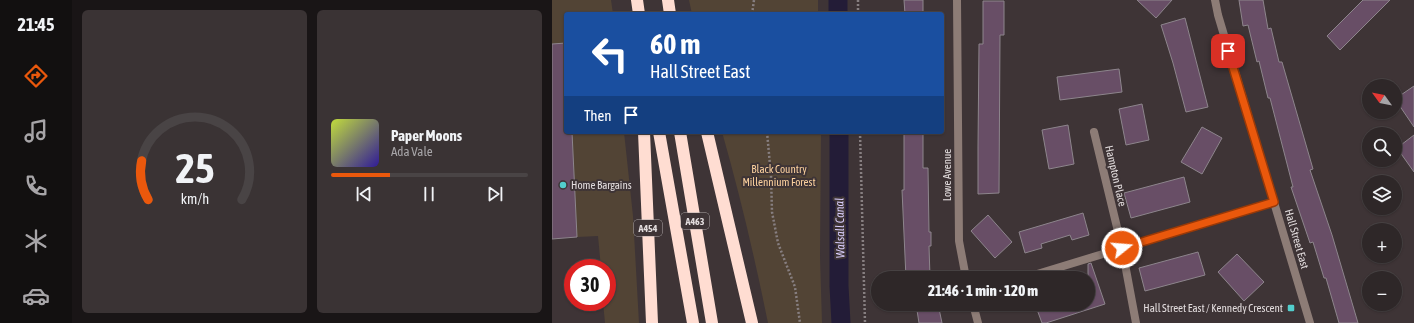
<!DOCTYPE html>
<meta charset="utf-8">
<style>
:root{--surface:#2e2728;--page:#3a3334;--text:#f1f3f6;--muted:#a7a5a8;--line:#494445;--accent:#ea580c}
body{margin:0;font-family:"Asap Condensed",sans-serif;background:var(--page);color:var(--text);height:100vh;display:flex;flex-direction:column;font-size:15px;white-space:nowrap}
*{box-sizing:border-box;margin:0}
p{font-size:13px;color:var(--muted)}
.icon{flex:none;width:22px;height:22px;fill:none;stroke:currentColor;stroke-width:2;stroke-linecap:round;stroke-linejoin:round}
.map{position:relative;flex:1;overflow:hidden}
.sheet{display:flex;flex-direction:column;gap:10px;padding:10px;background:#191516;width:480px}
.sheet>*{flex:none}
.hud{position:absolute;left:12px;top:12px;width:380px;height:122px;border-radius:4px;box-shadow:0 1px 3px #0004,0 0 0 1px var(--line);background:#1a4fa0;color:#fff;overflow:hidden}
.needle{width:26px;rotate:303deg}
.fabs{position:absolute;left:810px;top:79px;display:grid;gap:8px}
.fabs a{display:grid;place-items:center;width:40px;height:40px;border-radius:50%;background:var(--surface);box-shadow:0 1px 3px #0004,0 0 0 1px var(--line);font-size:20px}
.speed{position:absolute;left:12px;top:259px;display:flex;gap:8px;font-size:20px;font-weight:700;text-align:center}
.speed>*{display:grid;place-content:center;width:52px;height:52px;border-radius:50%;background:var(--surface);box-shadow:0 1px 3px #0004,0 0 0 1px var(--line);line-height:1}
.speed .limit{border:6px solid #d22;background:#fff;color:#111}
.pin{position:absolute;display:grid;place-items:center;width:34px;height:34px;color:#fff;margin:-17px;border-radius:8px;box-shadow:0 2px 6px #0006}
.me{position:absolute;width:44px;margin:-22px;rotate:73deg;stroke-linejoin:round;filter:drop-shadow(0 0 3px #0008)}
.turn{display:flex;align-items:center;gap:14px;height:84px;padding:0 20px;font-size:18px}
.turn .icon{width:52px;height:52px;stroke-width:2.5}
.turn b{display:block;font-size:28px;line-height:34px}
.then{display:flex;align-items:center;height:38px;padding:0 20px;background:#0003;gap:8px;font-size:15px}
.sheet .tile{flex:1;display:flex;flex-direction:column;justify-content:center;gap:6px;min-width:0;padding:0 14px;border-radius:6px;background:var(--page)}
.sheet .dial{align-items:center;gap:0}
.dial svg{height:104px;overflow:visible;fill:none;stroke:var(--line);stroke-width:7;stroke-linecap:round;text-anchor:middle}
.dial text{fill:var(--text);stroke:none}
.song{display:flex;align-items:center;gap:12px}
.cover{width:48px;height:48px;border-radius:6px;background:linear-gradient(135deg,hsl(70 70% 55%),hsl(250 70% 35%))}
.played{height:4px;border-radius:2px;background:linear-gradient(90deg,var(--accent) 30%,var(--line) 30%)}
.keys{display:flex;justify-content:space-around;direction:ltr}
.sheet .tiles{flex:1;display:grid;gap:10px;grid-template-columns:repeat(2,1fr)}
.trip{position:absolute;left:319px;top:271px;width:224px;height:40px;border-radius:20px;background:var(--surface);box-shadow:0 1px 3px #0004,0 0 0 1px var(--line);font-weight:800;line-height:40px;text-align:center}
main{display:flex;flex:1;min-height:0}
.tabs{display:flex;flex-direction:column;width:72px;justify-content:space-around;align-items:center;background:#121010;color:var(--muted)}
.tabs .icon{width:28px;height:28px}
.tabs .on{color:var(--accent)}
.tabs b{font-size:18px;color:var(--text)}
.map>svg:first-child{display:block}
</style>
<main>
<nav class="tabs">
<b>21:45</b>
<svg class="icon on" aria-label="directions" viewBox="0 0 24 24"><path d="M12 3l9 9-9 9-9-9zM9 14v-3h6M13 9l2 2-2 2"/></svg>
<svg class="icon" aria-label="music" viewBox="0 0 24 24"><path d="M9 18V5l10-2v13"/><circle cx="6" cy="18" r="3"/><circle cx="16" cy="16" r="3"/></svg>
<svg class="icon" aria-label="phone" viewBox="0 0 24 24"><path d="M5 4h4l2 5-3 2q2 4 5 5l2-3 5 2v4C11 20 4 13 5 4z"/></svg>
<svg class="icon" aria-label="climate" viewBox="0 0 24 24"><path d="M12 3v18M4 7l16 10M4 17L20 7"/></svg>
<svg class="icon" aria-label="car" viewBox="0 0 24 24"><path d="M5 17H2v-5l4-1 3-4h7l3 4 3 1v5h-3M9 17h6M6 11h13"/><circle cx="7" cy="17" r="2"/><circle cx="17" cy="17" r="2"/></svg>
</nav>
<section class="sheet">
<div class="tiles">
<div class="tile dial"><svg viewBox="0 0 100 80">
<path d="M14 69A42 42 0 1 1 86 69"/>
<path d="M14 69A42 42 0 0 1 9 39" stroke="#ea580c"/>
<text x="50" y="56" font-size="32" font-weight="700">25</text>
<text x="50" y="72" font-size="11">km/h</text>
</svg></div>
<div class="tile">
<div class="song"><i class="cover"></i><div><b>Paper Moons</b><p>Ada Vale</p></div></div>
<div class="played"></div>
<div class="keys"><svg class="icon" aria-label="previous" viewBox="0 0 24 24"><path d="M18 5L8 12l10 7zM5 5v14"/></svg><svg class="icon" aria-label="pause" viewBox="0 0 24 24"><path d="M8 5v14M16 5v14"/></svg><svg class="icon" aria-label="next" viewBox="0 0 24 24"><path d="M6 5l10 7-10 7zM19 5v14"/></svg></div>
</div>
</div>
</section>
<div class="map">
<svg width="862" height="323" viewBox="0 0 862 323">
<rect width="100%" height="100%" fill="#3e3436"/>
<!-- green -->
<path fill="#524435" d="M0 0H59L61 14H14V43L0 44Z
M137 0H266V14H140Z
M20 132H72L81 216 87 323H53L51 302H55V268H49L46 236 25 237Z
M170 132H269L268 257 270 323H216C203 259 188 195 170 132Z"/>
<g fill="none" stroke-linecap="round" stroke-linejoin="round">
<!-- canal -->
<path stroke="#231c37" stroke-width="19" d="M286 0V14
M287 132V286L289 323"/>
</g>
<!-- building -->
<path fill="#684e66" stroke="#8d858c" d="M352 0H371V14H353Z
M585 0H620L604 18Z
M687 0H711L716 29 719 28 727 62H730L761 169 758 170 780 235 806 323H787L774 278H772L761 242 758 243 739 187H741L718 98H716L707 61 705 62 696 25 691 26Z
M811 0H838L788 50 775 36Z
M431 1H452V35H448L447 193 426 194V147L427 44H431Z
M633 18 656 107 634 112 621 63 609 25Z
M14 43V132H20L25 237 0 239V44Z
M567 69 570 92 508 100 505 77Z
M862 86V127L843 99Z
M590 104 597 140 574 145 567 109Z
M516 125 522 164 497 169 490 130Z
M650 127 670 138 650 174 629 162Z
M352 132H371V168H376L377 232H379V246H377L378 277 381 276V278H354L350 190H352Z
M862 135V172L845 148Z
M632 177 638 202 579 218 572 193Z
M531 213 537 235 520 240 518 235 489 244 490 248 473 253 467 232Z
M436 215 460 242 443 258 419 231Z
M646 252 653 275 593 291 587 268Z
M685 254 712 282 692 301 666 272Z
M539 263 553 304 494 323H490L483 304H536V264Z
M364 304H386L390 323H367Z"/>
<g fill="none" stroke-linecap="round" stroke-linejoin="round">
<!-- path -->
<path stroke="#877f81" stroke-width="2.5" stroke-dasharray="2 2" stroke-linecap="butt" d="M306 0V14
M200 14 202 0
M215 132 219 176 220 212 226 243 243 287 248 323
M308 132 313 323"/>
<!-- street -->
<path stroke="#8d7c76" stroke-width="8" d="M405 0 407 241 414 278
M663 0 666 15 758 323
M542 132 570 248 584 323
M472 278 722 202
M421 304 426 323"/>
<!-- highway -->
<path stroke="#ffddd2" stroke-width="12" d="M85 0 87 14
M116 0 118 14
M92 132 100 323
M107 132 141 323
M128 132 160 323
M155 132 200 323"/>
</g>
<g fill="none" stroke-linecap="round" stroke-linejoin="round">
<defs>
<path id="route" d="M570 248 722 202 676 51"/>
</defs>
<!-- route casing -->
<use href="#route" stroke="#983908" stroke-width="10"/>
<!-- route -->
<use href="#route" stroke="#ea580c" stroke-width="7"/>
</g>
<!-- markers -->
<g fill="#52cdcc" stroke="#3e3436" stroke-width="1.5">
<circle cx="11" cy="185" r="4"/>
<rect x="735" y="304" width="8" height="8" rx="2"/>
</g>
<g text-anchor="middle" stroke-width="4" stroke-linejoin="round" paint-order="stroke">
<!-- shield labels -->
<g fill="#3e3436" stroke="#b1aaab" stroke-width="1">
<rect x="129" y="213" width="28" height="16" rx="3"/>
<rect x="82" y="220" width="28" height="16" rx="3"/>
</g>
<g font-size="10" font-weight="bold" fill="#e2dcdd">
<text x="143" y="225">A463</text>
<text x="96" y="232">A454</text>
</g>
<!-- park labels -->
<g font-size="11" fill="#fcd19e" stroke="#3e3436">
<text x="227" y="173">Black Country<tspan x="227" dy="13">Millennium Forest</tspan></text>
</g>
<!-- street labels -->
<g font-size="11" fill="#e2dcdd" stroke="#3e3436">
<text transform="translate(395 175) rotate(-90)" y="4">Lowe Avenue</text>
<text transform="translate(564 176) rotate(77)" y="4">Hampton Place</text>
<text transform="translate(745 239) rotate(74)" y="4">Hall Street East</text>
</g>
<!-- poi labels -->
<g font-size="11" fill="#e2dcdd" stroke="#3e3436" text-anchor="start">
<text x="19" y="189">Home Bargains</text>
<text x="731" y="312" text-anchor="end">Hall Street East / Kennedy Crescent</text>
</g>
<!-- water labels -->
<g font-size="12" font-style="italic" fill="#d9cefd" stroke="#3e3436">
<text transform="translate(288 228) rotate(-91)" y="4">Walsall Canal</text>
</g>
</g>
</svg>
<div class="fabs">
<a><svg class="needle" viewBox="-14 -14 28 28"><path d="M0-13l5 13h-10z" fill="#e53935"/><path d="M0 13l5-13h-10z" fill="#a7a5a8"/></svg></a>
<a><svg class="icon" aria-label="search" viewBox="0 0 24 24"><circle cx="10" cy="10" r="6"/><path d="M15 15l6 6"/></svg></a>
<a><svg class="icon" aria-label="layers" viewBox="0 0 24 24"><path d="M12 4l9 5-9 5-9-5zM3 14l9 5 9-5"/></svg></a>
<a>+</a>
<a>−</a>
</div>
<div class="speed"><div class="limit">30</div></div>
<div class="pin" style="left:676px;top:51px;background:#d93025"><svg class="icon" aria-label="arrive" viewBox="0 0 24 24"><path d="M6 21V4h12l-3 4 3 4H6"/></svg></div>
<svg class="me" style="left:570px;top:248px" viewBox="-20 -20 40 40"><circle r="17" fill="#ea580c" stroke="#fff" stroke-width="3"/><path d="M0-11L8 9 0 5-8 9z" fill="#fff"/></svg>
<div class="trip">21:46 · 1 min · 120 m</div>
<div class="hud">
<div class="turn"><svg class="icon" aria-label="left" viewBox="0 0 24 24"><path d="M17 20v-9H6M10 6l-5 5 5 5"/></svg><div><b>60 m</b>Hall Street East</div></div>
<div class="then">Then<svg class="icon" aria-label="arrive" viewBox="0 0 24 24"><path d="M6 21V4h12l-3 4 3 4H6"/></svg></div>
</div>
</div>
</main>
